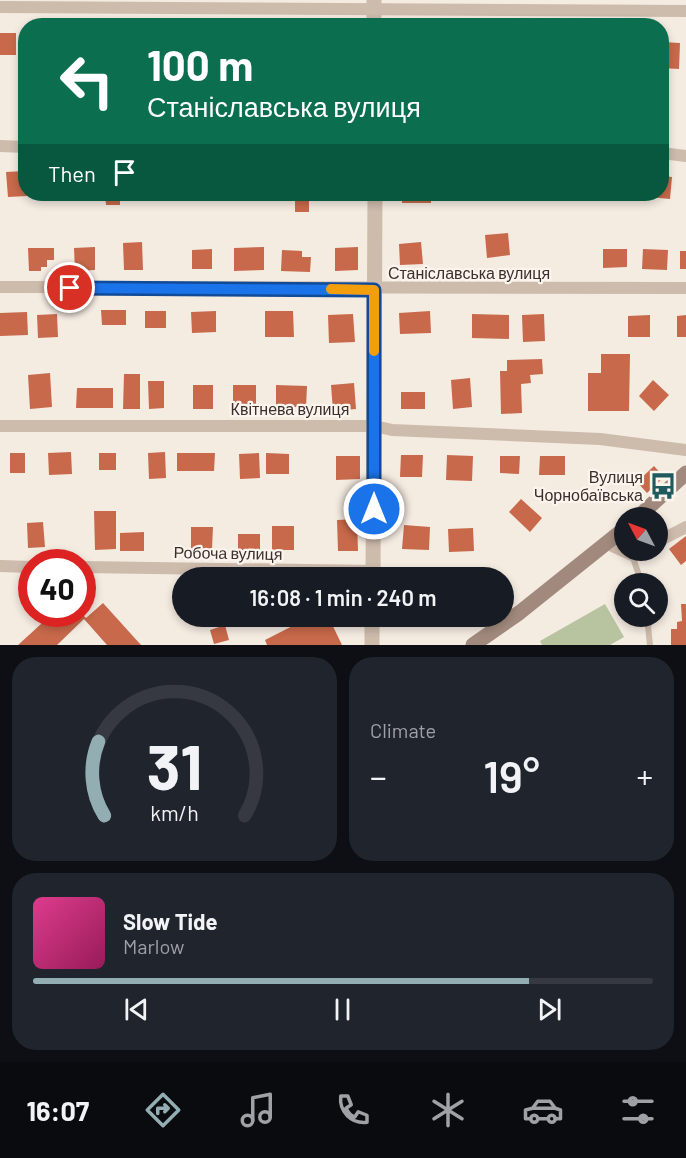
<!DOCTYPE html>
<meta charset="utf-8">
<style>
:root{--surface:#171b24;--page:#20242c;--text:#f1f3f6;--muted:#9ea1a6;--line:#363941;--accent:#92aeb2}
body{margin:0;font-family:Barlow,sans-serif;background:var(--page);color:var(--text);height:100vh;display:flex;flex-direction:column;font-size:22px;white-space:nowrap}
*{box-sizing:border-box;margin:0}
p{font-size:20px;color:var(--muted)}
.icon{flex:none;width:33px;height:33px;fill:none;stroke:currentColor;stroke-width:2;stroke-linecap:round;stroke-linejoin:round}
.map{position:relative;height:645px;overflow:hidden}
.details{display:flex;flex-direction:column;gap:12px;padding:12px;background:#0d0f14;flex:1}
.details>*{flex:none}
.hud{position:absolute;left:18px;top:18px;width:651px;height:183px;border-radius:24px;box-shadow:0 3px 9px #0003;background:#0b6e4f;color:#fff;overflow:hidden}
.needle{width:39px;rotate:311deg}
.tools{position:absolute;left:614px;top:507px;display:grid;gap:12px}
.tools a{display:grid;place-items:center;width:54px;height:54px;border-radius:50%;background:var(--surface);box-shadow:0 3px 9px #0003;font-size:30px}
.speed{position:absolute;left:18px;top:549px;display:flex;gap:12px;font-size:30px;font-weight:700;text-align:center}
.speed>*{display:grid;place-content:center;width:78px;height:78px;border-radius:50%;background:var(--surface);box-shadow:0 3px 9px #0003;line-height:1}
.speed .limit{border:9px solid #d22;background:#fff;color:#111}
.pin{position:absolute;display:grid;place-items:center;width:51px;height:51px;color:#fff;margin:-26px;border:3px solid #fff;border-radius:50%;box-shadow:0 2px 6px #0007}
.me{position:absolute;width:66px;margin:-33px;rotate:0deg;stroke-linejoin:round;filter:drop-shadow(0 0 4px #0008)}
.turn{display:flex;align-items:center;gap:21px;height:126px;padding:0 30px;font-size:27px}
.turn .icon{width:78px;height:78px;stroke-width:2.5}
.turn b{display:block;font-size:42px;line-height:51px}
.then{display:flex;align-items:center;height:57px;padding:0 30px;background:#0003;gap:12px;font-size:22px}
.big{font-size:45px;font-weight:600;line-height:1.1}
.details .widget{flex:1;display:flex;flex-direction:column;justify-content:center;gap:9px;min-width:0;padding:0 21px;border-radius:24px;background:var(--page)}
.details .dial{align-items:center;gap:0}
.dial svg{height:156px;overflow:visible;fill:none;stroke:var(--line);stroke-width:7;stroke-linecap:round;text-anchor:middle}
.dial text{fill:var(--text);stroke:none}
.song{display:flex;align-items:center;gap:18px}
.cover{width:72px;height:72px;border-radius:9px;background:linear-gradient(135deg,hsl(330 70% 55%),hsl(330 70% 35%))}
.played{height:6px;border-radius:3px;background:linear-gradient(90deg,var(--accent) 80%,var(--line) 80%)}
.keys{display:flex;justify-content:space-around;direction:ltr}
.heat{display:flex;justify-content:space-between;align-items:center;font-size:33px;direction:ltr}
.details .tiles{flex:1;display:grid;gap:12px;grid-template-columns:1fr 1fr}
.widget:last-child{grid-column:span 2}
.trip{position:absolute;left:172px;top:567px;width:342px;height:60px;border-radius:30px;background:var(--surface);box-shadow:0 3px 9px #0003;font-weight:600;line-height:60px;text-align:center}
.dock{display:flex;height:96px;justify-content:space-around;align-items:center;background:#090b0e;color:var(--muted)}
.dock .icon{width:42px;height:42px}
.dock .on{color:var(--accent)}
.dock b{font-size:27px;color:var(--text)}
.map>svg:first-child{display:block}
</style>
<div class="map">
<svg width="686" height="645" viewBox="0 0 686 645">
<rect width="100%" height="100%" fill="#f4ebe1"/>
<!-- green -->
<path fill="#b8c4a0" d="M605 604 624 637 610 645H542L540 641Z"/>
<!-- building -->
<path fill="#c8694b" d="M0 33H16V55H0Z
M662 42 680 43 679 69 662 68Z
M25 171 27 196 8 197 6 172Z
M662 176 672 177 670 199 649 197V194H662Z
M105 194H120V205H106Z
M183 194H216V197H183Z
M295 194H309V212H295Z
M402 194H431V203H402Z
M471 194H490V198L471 199Z
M502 194H535V196L502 198Z
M560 194H580V198L561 199Z
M593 194H620V197H593Z
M508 233 510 255 487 258 485 235Z
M142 242 143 270H124L123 243Z
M421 242 423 264 400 265 399 244Z
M95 247V270L75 271 74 248Z
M264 247V270L234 271V248Z
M358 247V270L335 271V248Z
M28 248H54V260H47V267H41V271H29Z
M212 249V269H192V250Z
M603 249H627V267L603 268Z
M643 249 668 250 667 270 642 269Z
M282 250 302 251V257H311L310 272 281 271Z
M680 251H686V269H680Z
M101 310H126V325H102Z
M145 311H166V328H145Z
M216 311V332L192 333 191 312Z
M265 311H293L294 337H265Z
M430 311 431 333 400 334 399 313Z
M27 312 28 335 0 336V313Z
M57 314 58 337 38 338 37 315Z
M353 314 355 342 329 343 328 315Z
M472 314 509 315V339L472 338Z
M544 314 545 341 523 342 522 315Z
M650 315V337H628V316Z
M686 315V337H677V316Z
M601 354H630L629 411H588V373H601Z
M542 359 543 374 530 375 531 383 521 384 522 413 501 414 500 371H507V360Z
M50 373 52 407 30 409 28 375Z
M124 374H140V409H123Z
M470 378 472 407 453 409 451 380Z
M653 380 669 395 654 411 639 396Z
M148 381H164V408L149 409Z
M354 383 356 409 333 411 331 385Z
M193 385H213V409H193Z
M233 385H256V407H233Z
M276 385 307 386 306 407H276Z
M77 388H113V408H76Z
M401 392H425V409H401Z
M71 452 72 474 49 475 48 453Z
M165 452 166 478 149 479 148 453Z
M10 453H25V473H10Z
M99 453H116V470H99Z
M177 453H215L214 471H177Z
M259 453 260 478 240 479 239 454Z
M266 453 289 454V474H266Z
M401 455H423L422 477H400Z
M447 455 473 456 472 481 446 480Z
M336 456H360V479L336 480Z
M500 456H520L519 474 500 473Z
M540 456H565V475H539Z
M654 466 664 477 647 493 637 482Z
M521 499 542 518 530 532 509 512Z
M94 511H116V549L95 550Z
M357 519 358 551H338L337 520Z
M43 522 45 547 28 548 27 523Z
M404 525 430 527 429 550 402 549Z
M272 526H294V550H272Z
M191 527H213L212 549 191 548Z
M473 528 474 551 449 552 448 529Z
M144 532V551H120V533Z
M238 534H260V550H238Z
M686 536V561L681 565 669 549Z
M103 603 141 645H107L84 619 57 645H18L52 614H82L86 618Z
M681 604H686V645H671V629H677V622L682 621Z
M312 616H328L342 645H267L265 640Z
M225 625 229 640 214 644 210 630Z"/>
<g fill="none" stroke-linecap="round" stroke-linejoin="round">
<!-- service -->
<path stroke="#cdbbac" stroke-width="6" d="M632 555 642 584
M647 616 650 645"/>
<!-- minor -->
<path stroke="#cdbbac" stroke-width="12" d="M0 7 686 11
M0 146 26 147
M662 153 686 156
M0 287 686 288
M0 426H375L392 430 600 439 686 450
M657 542 686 527
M608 544 632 555 641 550
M0 566 32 567
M82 567 373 571"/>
<!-- tertiary -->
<path stroke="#cdbbac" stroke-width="15" d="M374 0V26
M373 578 375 194
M372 645V616"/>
<!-- secondary -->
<path stroke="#a18a7d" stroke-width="15" d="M637 518 686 473
M473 645 519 613 624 529"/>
</g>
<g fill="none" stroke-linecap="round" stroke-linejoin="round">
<defs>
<path id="route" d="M70 288 374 290V509"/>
</defs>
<!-- route casing -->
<use href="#route" stroke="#114b97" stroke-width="15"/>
<!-- route -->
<use href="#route" stroke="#1a73e8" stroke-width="10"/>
<!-- slow -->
<path stroke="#f59e0b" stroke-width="10" d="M331 289 374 290V351"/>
</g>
<!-- icons -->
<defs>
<symbol id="bus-bare" viewBox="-9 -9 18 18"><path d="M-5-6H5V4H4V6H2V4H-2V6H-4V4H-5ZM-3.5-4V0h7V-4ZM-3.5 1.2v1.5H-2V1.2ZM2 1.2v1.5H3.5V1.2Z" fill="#1f5a5e" stroke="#fbf5ee" stroke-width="2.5" paint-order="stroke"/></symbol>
</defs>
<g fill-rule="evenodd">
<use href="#bus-bare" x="644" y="467" width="38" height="38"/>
</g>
<g text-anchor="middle" stroke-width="4.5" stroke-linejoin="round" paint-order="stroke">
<!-- street labels -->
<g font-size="16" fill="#3b302b" stroke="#fbf5ee">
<text x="469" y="279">Станіславська вулиця</text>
<text x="290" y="415">Квітнева вулиця</text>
<text transform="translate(228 553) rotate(1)" y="6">Робоча вулиця</text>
</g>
<!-- poi labels -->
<g font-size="16" fill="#3b302b" stroke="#fbf5ee" text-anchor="end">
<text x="643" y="483">Вулиця<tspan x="643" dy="18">Чорнобаївська</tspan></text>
</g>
</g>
</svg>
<div class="tools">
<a><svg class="needle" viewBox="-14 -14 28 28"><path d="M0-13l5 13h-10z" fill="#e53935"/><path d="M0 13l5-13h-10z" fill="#9ea1a6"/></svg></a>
<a><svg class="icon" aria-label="search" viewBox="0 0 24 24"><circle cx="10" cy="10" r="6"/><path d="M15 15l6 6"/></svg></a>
</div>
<div class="speed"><div class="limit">40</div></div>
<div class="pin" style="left:70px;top:288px;background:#d93025"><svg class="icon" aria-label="arrive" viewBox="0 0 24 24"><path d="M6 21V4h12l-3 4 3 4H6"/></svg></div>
<svg class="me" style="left:374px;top:509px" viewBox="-20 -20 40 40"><circle r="17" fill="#1a73e8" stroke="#fff" stroke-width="3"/><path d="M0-11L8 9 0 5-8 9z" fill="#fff"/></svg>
<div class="trip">16:08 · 1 min · 240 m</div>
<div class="hud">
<div class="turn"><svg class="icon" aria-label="left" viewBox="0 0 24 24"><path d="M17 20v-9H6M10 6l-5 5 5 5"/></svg><div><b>100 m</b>Станіславська вулиця</div></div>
<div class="then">Then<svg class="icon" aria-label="arrive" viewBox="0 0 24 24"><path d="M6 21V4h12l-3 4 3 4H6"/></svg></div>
</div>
</div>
<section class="details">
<div class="tiles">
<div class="widget dial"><svg viewBox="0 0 100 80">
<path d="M14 69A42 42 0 1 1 86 69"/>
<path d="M14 69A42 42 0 0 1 11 31" stroke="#92aeb2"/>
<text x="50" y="56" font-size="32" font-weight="700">31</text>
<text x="50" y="72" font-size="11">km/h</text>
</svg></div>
<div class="widget"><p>Climate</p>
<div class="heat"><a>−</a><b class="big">19°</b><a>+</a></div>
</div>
<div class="widget">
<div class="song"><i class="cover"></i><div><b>Slow Tide</b><p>Marlow</p></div></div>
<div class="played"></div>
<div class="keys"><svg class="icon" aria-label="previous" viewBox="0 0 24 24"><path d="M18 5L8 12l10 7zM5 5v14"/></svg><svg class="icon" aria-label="pause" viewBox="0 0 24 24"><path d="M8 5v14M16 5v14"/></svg><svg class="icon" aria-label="next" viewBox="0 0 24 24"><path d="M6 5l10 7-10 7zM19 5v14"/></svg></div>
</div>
</div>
</section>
<nav class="dock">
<b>16:07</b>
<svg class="icon on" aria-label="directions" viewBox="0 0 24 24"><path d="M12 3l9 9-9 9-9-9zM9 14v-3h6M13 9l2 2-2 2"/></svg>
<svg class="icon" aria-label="music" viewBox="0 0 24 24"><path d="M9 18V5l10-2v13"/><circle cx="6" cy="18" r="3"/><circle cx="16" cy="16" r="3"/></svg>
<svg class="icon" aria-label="phone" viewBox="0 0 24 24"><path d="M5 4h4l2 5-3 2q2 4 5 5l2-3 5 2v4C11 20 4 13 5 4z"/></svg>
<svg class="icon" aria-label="climate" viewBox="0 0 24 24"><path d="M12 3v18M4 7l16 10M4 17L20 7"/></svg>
<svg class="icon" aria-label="car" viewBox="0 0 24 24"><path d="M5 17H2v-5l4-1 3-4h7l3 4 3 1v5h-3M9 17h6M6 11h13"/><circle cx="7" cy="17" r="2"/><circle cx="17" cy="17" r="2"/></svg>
<svg class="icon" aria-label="filters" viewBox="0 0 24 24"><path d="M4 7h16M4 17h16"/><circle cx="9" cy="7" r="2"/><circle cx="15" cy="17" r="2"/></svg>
</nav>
